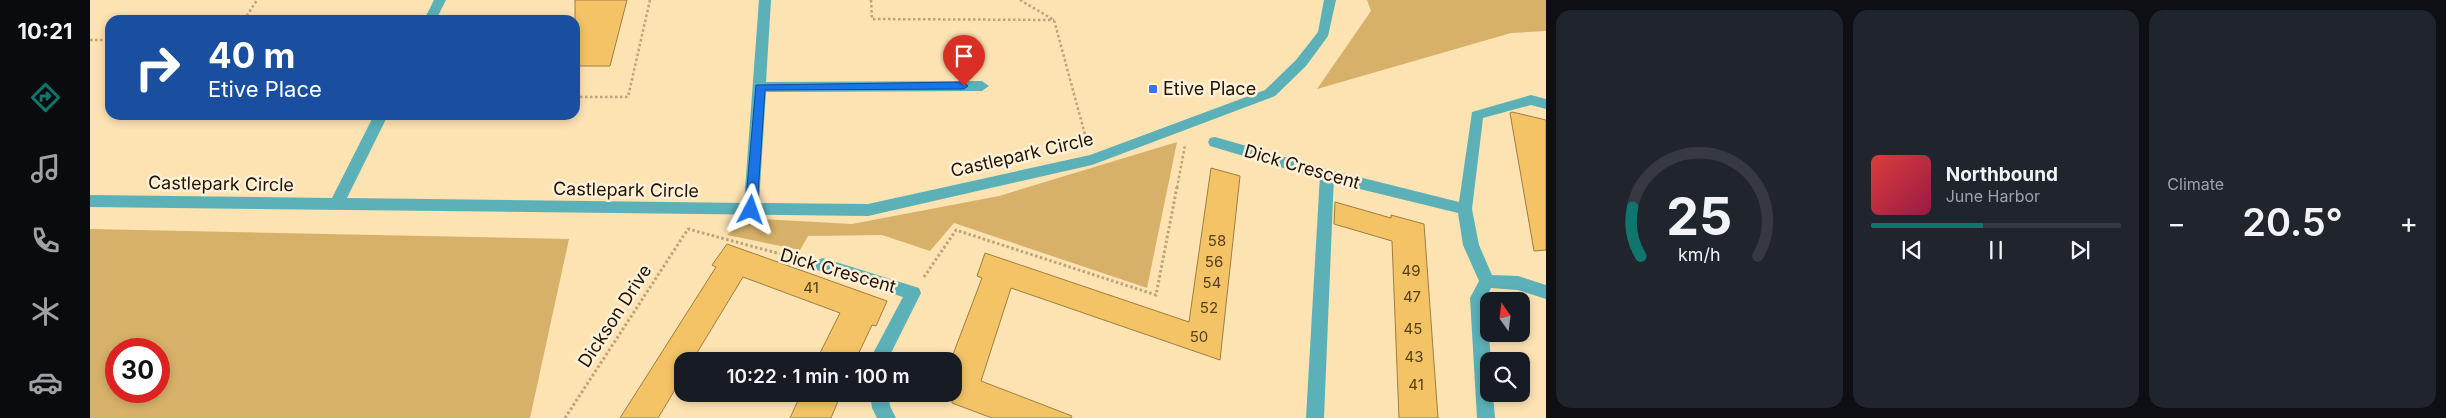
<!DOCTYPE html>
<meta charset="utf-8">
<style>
:root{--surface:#171b24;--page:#20242c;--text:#f1f3f6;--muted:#9ea1a6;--line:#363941;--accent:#0f766e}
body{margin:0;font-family:Inter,sans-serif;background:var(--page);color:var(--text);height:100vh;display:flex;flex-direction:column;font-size:19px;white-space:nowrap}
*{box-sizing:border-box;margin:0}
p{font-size:16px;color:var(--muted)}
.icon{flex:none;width:28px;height:28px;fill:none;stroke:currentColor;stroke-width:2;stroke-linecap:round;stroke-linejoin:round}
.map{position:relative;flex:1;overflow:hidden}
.details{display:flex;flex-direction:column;gap:10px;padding:10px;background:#0d0f14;width:900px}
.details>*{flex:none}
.top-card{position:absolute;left:15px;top:15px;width:475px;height:105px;border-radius:15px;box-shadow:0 2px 8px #0003;background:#1a4fa0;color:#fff;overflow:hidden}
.needle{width:32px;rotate:346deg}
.tools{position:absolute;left:1390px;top:292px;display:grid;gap:10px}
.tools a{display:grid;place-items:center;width:50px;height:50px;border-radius:10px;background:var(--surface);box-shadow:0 2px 8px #0003;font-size:25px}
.speed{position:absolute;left:15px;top:338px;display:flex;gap:10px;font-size:25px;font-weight:700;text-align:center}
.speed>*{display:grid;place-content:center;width:65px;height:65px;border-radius:50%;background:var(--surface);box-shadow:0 2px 8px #0003;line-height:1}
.speed .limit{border:8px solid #d22;background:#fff;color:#111}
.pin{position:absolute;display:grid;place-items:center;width:42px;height:42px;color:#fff;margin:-51px -21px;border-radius:50% 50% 50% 0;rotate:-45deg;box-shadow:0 0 5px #0007}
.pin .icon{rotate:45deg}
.me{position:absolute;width:55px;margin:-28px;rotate:4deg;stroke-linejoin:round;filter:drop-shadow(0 0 4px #0008)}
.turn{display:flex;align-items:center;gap:18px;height:105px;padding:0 20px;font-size:22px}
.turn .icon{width:65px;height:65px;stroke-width:2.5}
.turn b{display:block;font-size:35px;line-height:42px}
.big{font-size:38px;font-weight:600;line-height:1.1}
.details .tile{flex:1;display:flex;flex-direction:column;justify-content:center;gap:8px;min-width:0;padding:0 18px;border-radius:15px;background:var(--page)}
.details .dial{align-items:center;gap:0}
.dial svg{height:130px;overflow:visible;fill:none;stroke:var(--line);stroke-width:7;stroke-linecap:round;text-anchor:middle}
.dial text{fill:var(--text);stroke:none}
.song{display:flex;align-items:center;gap:15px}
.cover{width:60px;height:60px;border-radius:8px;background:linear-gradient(135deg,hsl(0 70% 55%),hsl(340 70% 35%))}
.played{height:5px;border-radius:2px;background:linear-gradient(90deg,var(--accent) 45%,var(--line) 45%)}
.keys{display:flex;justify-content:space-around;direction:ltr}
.heat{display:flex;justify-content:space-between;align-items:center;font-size:28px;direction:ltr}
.details .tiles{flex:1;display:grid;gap:10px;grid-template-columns:repeat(3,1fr)}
.trip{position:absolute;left:584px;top:352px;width:288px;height:50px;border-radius:15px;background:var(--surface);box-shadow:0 2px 8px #0003;font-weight:600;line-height:50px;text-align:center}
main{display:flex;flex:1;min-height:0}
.menu{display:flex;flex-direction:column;width:90px;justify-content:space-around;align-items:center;background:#090b0e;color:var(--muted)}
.menu .icon{width:35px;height:35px}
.menu .on{color:var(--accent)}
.menu b{font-size:22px;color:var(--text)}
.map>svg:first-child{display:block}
</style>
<main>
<nav class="menu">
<b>10:21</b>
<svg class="icon on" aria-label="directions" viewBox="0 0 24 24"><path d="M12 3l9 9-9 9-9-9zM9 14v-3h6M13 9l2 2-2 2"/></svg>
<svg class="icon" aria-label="music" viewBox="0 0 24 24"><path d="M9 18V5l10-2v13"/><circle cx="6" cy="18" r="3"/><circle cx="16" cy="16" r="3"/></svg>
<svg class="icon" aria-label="phone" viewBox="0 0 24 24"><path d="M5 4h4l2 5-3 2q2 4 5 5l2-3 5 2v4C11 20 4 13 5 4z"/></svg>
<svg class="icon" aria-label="climate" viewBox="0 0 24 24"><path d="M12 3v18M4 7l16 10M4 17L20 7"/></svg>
<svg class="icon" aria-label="car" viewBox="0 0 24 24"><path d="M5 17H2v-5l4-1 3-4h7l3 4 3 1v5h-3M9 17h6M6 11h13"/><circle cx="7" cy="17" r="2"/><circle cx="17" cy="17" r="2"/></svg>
</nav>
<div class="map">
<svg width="1456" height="418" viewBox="0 0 1456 418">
<rect width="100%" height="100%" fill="#fde2b2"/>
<!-- green -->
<path fill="#d7b169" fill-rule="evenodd" d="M1277 0H1456V31L1421 33 1227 89 1281 11Z
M1087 142 1057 288 864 223 840 251 792 235 718 236 710 250 637 235 656 218 762 224 909 196Z
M0 229 479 239 440 418H0ZM26 349H69V391H26Z"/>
<!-- building -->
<path fill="#f3c365" stroke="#9d7e43" d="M485 0H537L520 66H485Z
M1422 112 1456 120V250L1444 251 1420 113Z
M1121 168 1150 176 1130 360 921 288 891 381 982 416 981 418H902L862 403V357L892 278 887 276 895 253 1099 322Z
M1245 202 1301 218V215L1334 224 1348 418H1309L1302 241 1244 224Z
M637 244 797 301 786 326 782 325 765 361H726L750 313 653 277 602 361H592V378L568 418H530L626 267 622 265Z
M711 394H751L741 418H700Z"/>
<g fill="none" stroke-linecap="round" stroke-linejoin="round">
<!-- path-far1 -->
<path stroke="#baa47c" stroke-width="2.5" stroke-dasharray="2.5 2.5" stroke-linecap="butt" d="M781 0 782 19 964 20
M930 0 964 20 997 142
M154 20 167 0
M0 40H20
M485 97H538L560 0
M1087 188 1095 145"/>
<!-- path -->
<path stroke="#baa47c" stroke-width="3" stroke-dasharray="2.5 2.5" stroke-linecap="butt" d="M834 277 866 230 1066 295 1087 187
M475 418 598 229 713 260"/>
<!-- service -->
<path fill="#5cb1b8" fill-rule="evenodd" d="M1237 169 1242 171 1244 175 1234 418H1216L1230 175 1232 171Z"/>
<!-- minor -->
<path fill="#5cb1b8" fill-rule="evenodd" d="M344 0H356L346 20H334Z
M669 0H681L676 82 892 81 899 86 892 91 676 92 669 203 778 204 1000 155 1175 90 1206 60 1228 32 1234 0H1246L1238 36 1216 66 1185 96 1002 165 778 216 0 207V195L242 198 284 115H298L257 198 654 203Z
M1441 95 1456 99V109L1441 105 1393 118 1382 209 1389 245 1402 275 1428 276 1456 285V299L1428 290 1401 288 1396 298 1401 361H1399V394H1403L1405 418H1387L1380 298 1389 281 1373 245 1368 213 1237 181 1120 146 1118 142 1120 138 1125 137 1237 169 1369 202 1382 112Z
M733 258 829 288 831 293 797 361H779L813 297 727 270 725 265 727 260Z
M780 394H798L800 406 806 418H787L782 408Z"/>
</g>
<!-- route -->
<path fill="#1a73e8" stroke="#114b97" d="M874 82 878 86 874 89 675 90 667 210 665 213H657L655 210 666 85Z"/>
<!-- markers -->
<rect fill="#3a73e2" stroke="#fff1d9" stroke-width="2" x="1058" y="84" width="10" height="10" rx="2.5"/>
<g text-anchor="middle" stroke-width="5" stroke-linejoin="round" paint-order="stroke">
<!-- number labels -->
<g font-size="15" fill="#554019">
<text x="1127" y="246">58</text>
<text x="1124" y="267">56</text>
<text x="1321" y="276">49</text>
<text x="1122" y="288">54</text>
<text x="721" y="293">41</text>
<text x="1322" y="302">47</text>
<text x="1119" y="313">52</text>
<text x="1323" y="334">45</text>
<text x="1109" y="342">50</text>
<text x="1324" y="362">43</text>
<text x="1326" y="390">41</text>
</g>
<!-- poi labels -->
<g font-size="18" fill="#201400" stroke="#fff1d9" text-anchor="start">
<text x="1073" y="95">Etive Place</text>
</g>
<!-- street labels -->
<g font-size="18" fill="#201400" stroke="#fff1d9">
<text transform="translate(932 155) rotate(-13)" y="6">Castlepark Circle</text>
<text transform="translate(1212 167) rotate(16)" y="6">Dick Crescent</text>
<text transform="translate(131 184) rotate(1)" y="6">Castlepark Circle</text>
<text transform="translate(536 190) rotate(1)" y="6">Castlepark Circle</text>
<text transform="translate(748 271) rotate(16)" y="6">Dick Crescent</text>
<text transform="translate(525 316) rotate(-57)" y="6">Dickson Drive</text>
</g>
</g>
</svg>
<div class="tools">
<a><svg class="needle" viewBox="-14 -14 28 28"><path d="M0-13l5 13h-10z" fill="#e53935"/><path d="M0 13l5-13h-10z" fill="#9ea1a6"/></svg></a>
<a><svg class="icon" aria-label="search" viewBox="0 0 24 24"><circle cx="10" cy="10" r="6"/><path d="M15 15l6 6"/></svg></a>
</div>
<div class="speed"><div class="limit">30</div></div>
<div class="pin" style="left:874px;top:86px;background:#d93025"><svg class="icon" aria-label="arrive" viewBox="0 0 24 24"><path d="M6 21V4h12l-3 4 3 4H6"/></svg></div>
<svg class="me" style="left:661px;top:210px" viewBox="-20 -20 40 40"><path d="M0-17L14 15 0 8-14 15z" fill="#1a73e8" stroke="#fff" stroke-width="4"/></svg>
<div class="trip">10:22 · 1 min · 100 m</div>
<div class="top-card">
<div class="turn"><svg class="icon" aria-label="right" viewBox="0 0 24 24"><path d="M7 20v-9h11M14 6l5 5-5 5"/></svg><div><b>40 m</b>Etive Place</div></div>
</div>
</div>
<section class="details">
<div class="tiles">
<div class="tile dial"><svg viewBox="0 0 100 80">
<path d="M14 69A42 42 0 1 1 86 69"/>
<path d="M14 69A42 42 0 0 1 9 39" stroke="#0f766e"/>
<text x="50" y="56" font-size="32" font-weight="700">25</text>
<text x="50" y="72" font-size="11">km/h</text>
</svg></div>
<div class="tile">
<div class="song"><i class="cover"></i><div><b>Northbound</b><p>June Harbor</p></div></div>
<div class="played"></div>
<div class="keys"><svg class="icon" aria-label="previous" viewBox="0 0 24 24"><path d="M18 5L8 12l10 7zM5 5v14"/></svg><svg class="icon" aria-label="pause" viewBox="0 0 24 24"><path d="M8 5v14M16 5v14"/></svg><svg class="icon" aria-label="next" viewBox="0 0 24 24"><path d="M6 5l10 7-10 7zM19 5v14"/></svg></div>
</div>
<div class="tile"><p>Climate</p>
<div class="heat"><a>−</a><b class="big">20.5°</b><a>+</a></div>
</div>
</div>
</section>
</main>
